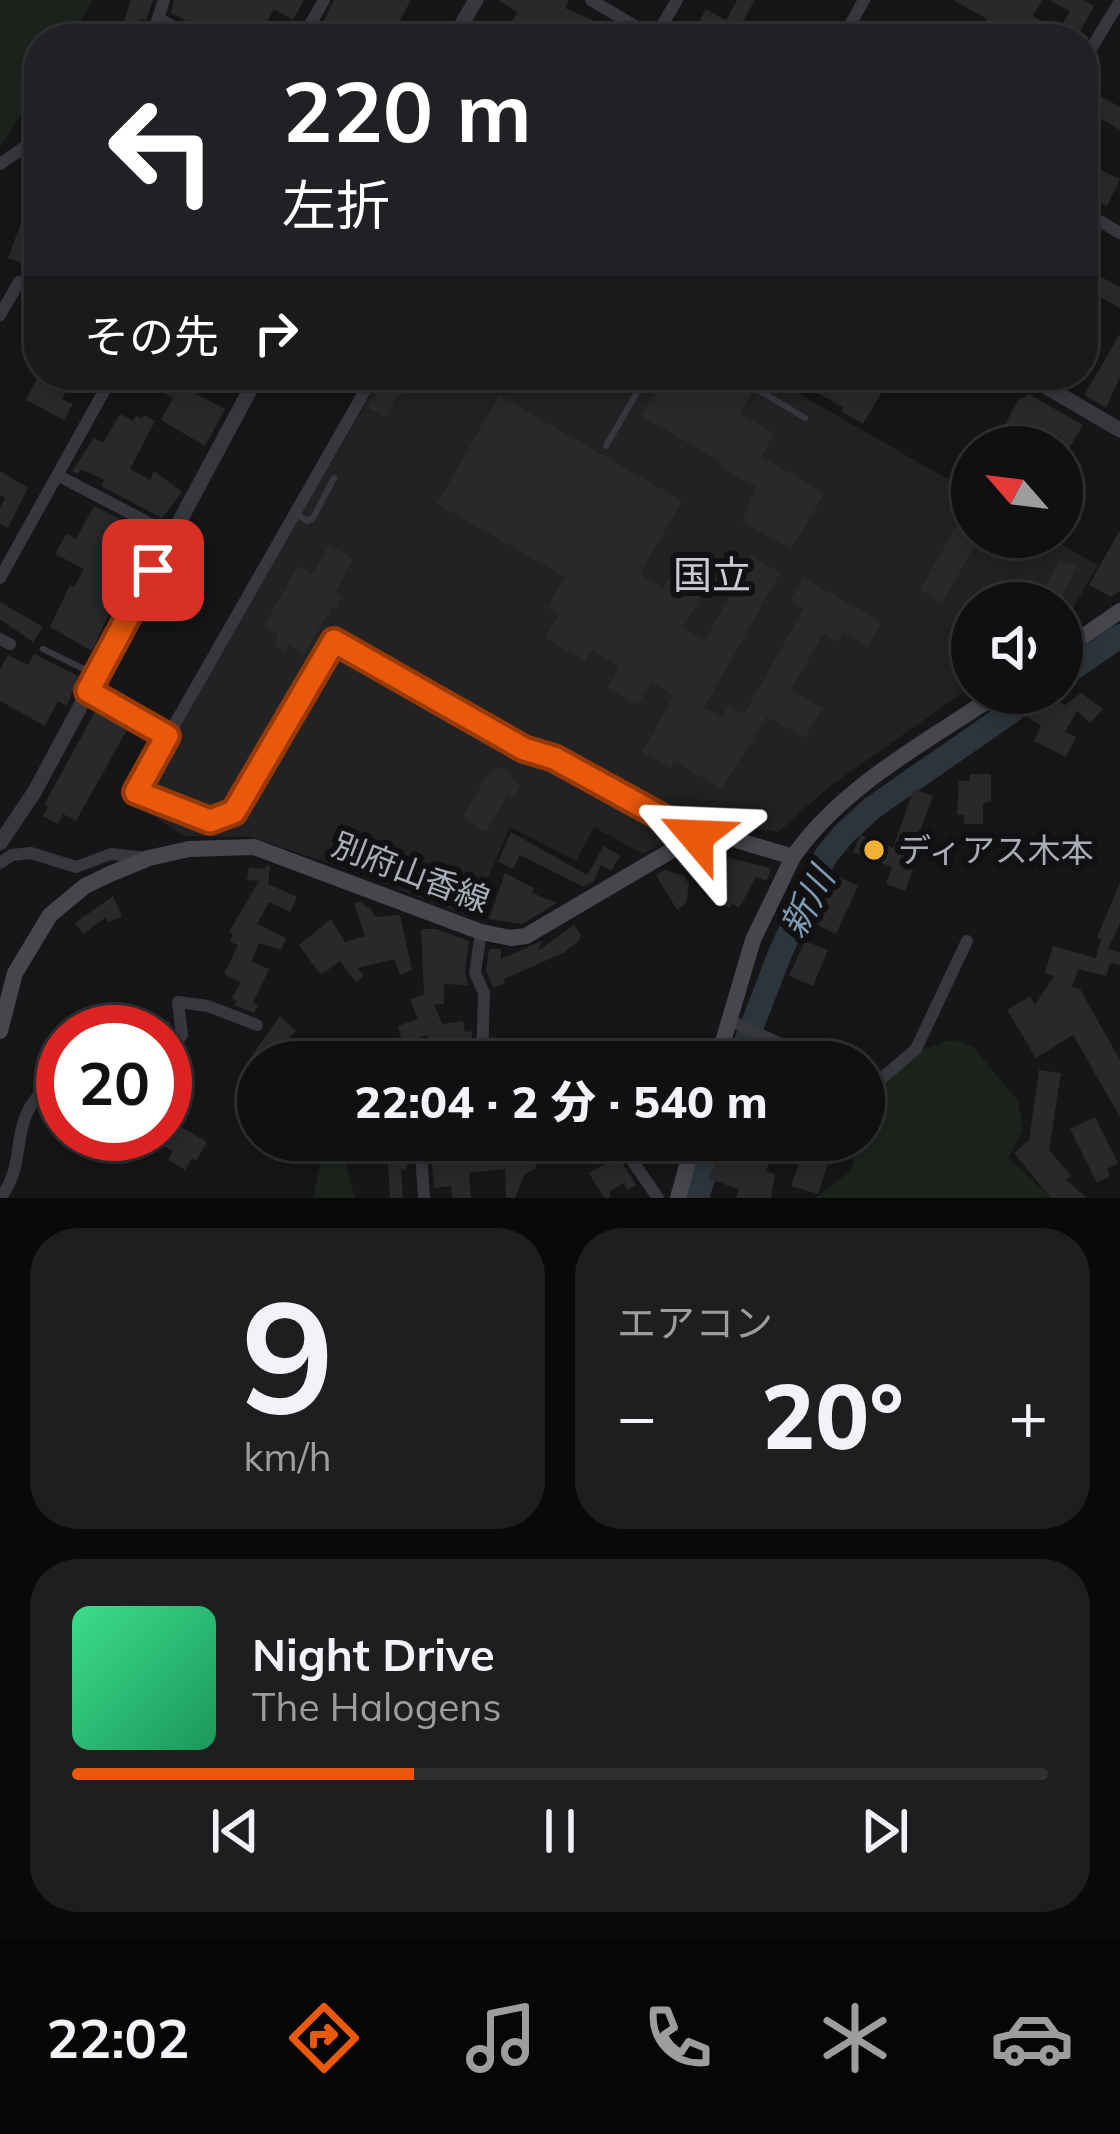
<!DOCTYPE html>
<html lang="ja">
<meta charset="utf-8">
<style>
:root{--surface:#101012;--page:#1e1e20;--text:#f1f3f6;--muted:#9c9d9f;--line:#303032;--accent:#ea580c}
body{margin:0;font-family:Mulish,"Noto Sans JP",sans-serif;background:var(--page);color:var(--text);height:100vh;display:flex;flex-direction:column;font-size:45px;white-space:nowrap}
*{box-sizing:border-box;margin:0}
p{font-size:39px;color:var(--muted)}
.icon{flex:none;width:66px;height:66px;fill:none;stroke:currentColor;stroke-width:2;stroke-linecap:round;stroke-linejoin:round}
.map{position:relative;height:1198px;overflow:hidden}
.sheet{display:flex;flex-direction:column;gap:30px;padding:30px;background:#09090a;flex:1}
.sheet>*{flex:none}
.banner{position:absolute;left:24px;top:24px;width:1074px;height:366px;border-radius:48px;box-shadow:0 6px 18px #0003,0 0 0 3px var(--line);background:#202124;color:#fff;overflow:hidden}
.needle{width:78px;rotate:298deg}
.buttons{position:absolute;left:951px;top:426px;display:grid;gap:24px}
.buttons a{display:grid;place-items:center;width:132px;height:132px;border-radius:50%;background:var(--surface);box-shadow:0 6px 18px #0003,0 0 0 3px var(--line);font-size:60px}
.speed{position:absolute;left:36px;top:1005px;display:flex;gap:24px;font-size:60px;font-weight:700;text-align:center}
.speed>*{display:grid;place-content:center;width:156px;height:156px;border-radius:50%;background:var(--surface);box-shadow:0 6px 18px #0003,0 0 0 3px var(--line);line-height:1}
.speed .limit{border:18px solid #d22;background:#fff;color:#111}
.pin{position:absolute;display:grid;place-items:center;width:102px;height:102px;color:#fff;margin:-51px;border-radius:24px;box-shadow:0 6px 18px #0006}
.me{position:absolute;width:132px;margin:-66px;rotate:296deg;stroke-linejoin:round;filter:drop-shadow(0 0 9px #0008)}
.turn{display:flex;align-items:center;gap:42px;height:252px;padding:0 60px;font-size:54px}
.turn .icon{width:156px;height:156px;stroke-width:2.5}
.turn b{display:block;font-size:84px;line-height:102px}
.then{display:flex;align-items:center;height:114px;padding:0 60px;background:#0003;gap:24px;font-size:45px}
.big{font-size:90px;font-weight:800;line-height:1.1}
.sheet .tile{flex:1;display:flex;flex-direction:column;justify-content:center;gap:18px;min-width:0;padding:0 42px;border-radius:48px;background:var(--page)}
.sheet .dial{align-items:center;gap:0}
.dial b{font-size:156px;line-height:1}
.song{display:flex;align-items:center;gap:36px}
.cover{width:144px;height:144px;border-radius:18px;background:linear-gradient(135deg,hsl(150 70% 55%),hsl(150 70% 35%))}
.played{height:12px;border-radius:6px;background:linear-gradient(90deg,var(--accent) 35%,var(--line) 35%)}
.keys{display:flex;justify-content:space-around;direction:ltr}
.heat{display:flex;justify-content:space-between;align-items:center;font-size:66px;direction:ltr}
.sheet .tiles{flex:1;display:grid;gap:30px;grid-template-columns:1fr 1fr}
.tile:last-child{grid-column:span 2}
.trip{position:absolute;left:237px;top:1041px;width:648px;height:120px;border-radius:60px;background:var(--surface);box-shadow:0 6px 18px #0003,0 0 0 3px var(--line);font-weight:800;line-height:120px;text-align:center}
.tabs{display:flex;height:192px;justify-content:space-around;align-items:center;background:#060607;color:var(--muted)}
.tabs .icon{width:84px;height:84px}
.tabs .on{color:var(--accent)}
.tabs b{font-size:54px;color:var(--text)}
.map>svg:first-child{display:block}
</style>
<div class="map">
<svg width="1120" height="1198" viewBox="0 0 1120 1198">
<rect width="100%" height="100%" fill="#161618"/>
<!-- built -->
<path fill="#222225" d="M382 375H766L972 493V537H1049L1098 565 1062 627V603H972V686L829 787 778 832 704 821 643 854 594 827 576 861 510 827 471 918 355 872 251 837 184 836 134 804Z"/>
<!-- green -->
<path fill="#1c231d" d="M0 0H93L69 39H39V88L0 147Z
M954 1040 972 1046 1018 1101 1023 1130 1008 1158 1052 1198H815L851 1170 859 1140H864C864 1079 897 1054 954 1040Z
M325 1140H340L355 1198H313Z"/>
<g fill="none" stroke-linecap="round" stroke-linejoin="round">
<!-- river -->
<path stroke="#2c353c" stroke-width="24" d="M1062 676 1120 636
M738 1062 781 951 825 857 843 835 872 808 1038 693
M697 1198 715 1140"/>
</g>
<!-- building -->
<path fill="#29292c" d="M131 0H153L146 21 140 19 135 39H118Z
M174 0H304L293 20 274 9 261 32 273 39H248L230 29 221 39 171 13Z
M334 0H411L396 28 403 32 400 39H336L320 29Z
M498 0H569L565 8 636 39H564L554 34 551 39H503L517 12Z
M737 0H755L738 30 755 39H719L696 27 706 9 726 20Z
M953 0H1042L1033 16 1059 31 1070 11 1049 0H1083L1094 6 1076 39H976L987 19Z
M1090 90 1120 107V130L1083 108V92L1087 94Z
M1090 165 1120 179 1107 206 1090 197 1083 201V177Z
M21 223 39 229V269L8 258Z
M1083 267 1120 287V308L1083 288Z
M1120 334V377L1106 408 1084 395Z
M39 375 72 378 62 399 73 404 64 420 26 400Z
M131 375H206L196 394 225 409 205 446 161 420 173 398Z
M387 375H412L386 418 368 408Z
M664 375H720L751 394 740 414 774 433 761 457 825 493 791 549 742 522 756 487 720 467 723 463 641 416Z
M786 375H892L863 424 841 411 844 408Z
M1029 394 1083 425 1062 460V447H994L1017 401Z
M499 395 682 501 640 574 663 588 682 555 714 573 683 628 705 640 752 556 780 573 704 708 722 717 729 705 744 714 804 608 790 600 803 578 882 622 868 646 843 632 837 642 823 634 791 690 822 708 805 738 767 717 721 789 674 761 671 768 642 752 674 695 651 682 638 705 607 688 619 666 591 650 585 661 545 638 559 614 547 608 565 577 437 504Z
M120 414 133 421 136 416 142 419 144 415 155 421 130 469 150 480 154 471 182 492 162 518 101 486 104 480 81 469 78 474 72 471 94 438 103 443Z
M0 471 28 488 8 528 0 524V508L5 498 0 495Z
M972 498V537H980L942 603 920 590Z
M94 506 156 538 128 592 121 587 92 651 50 627 70 585 74 587 84 569 55 554 66 534 76 539Z
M1120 530V591L1111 597 1089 585Z
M329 545 354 559 335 592 342 596 336 609 332 606 305 654 288 645 284 652 275 647 278 635 263 627 298 566 313 574Z
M1060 559 1077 567 1058 603H1037Z
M0 602 43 627 33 642 0 619Z
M34 654 78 676 67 706 58 701 45 726 0 701V670L8 655 28 665Z
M1081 693 1103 709 1090 723 1077 711 1065 732 1076 737 1066 757 1034 741 1041 726 1028 717 1034 709 1039 704 1047 709 1053 698 1065 705Z
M97 708 129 726 76 821 63 814 58 824 43 816 48 807 44 805Z
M500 767 508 770 513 780 521 785 513 799 507 796 486 832 462 818 490 771Z
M970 774H991V802L983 803V824H964V815H957L959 781H970Z
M914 789 933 796 919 834 925 836 905 891 886 884 892 867 853 852 860 835 893 848Z
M511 832 587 875 604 846 620 856 611 871 601 865 594 881 584 887 520 855 513 869 498 862Z
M716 855 771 868 767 881 756 877 739 908 732 904 730 908 718 902 726 886 712 884Z
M267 865 270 867 268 884 297 897 290 912 269 902 257 924 286 938 281 950 259 943 252 961 269 969 253 1002 258 1005 254 1013 234 1005 237 1001 232 998 241 982 224 974 238 945 230 942 233 934 229 932 259 881 247 880 249 867 265 869Z
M665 870 684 876 689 884 686 903 677 910 656 875Z
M505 873 534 888 532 893 557 903 522 924 489 919Z
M835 875 858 886 836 934 811 922 813 916 810 914 824 884 830 886Z
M1120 883V923L1108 949 1120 953V965L1110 963 1106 976 1078 969 1072 987 1080 989 1120 1060V1117L1073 1035 1036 1058 1007 1010 1030 996 1035 1005 1054 976 1045 973 1053 946 1096 958 1101 939 1097 937Z
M113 896 122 916 108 922 106 917 83 934 75 923Z
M361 901 367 908 370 907 375 917 400 915 412 970 400 975 394 959 358 968 364 976 356 982 340 961 321 975 299 945 331 919 345 942 365 936 354 904Z
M574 925 581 935 579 941 563 953 504 979 505 984 493 987 486 971 489 949H501V959L542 941 538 951Z
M421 929H436L469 941 465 971 468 985 444 984V1004H434L442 1024 463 1021 465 1032 472 1031V1062H459L458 1045 430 1047 428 1035 402 1042 398 1026 418 1019 410 1000 424 994Z
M805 941 828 950 813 986 789 976Z
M115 1007 141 1013 140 1020 170 1022 171 1032H109Z
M280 1016 296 1031 274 1054 284 1062H258V1072L246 1064Z
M1039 1070 1061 1073 1049 1150 1071 1176 1066 1180 1087 1198H1051L1014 1153 1029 1140Z
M1095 1117 1118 1163 1107 1169 1110 1176 1097 1183 1070 1129Z
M171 1121 207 1142 196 1161 192 1158 185 1170 168 1160 173 1151 142 1134H165Z
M404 1140H420L411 1150 406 1171 401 1169 403 1198H390L388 1164 395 1146 401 1148Z
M422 1140H503L504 1153 531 1140H591L577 1153 566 1143 534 1162 537 1168 525 1174 515 1198H506L505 1169 469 1173 471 1198H452L451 1186 434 1188 431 1152Z
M598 1140H608L636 1185 627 1190 624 1183 610 1191V1198H604L589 1173 611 1160Z
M753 1140H836L818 1194 791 1186 800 1160 773 1151 766 1171 775 1174 771 1198H736L739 1189 709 1179 718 1154 745 1164Z"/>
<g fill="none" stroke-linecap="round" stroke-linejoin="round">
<!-- service -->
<path stroke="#37383d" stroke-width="6" d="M733 375 805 418
M606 446 647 375
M297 514 307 521 313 518 334 478
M43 649 94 674
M136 792 210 821 234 812 334 641 524 749 553 758 693 834"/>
<!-- minor -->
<path stroke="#37383d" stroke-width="12" d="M591 0 657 39
M158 18 194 39
M151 39 164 0
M302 39 324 0
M654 39 677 0
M842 39 864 0
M1083 62 1120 1
M0 164 39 137
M1083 211 1120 233
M0 315 19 282 39 288
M59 476 172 535
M0 578 113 375
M0 639 10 644
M88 691 167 736
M136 792 374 375
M0 863 12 855 31 853 76 867 111 854 148 858
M481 932 475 973 484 993 482 1062
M729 1020 819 1062
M165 1055 182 1035 178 1002 208 1006 257 1025
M864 1083 872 1087 916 1049 967 941
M618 1140 658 1198
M421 1154 424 1198
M0 1198C33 1159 0 1112 63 1077"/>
<!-- tertiary -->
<path stroke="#37383d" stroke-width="15" d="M453 39 476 0
M1026 375 1120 430
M0 843 35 791 258 375"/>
<!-- secondary -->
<path stroke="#45474d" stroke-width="16" d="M1062 651 1120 611
M793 857C843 785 928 741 999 693
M0 1031 15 973 50 915 85 886 110 874 149 858 189 849 254 847 481 932 511 938 526 936 696 836H723L793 857 753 940 717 1062
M678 1198 694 1140"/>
</g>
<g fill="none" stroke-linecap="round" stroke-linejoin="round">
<defs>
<path id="route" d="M153 570 88 691 167 736 136 792 210 821 234 812 334 641 524 749 554 758 696 836"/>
</defs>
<!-- route casing -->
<use href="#route" stroke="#983908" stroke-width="30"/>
<!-- route -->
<use href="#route" stroke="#ea580c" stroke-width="21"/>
</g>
<!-- markers -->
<circle fill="#f2b134" stroke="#111113" stroke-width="4.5" cx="874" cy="850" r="12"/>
<g text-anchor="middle" stroke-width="12" stroke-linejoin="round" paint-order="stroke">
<!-- poi labels -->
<g font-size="33" fill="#a8adb8" stroke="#111113" text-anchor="start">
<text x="898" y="862">ディアス木本</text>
</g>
<!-- street labels -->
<g font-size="33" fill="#a8adb8" stroke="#111113">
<text transform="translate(411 872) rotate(21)" y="12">別府山香線</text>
</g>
<!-- water labels -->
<g font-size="36" font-style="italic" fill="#7f9bb3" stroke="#111113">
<text transform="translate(807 902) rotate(-62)" y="13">新川</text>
</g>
<!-- quarter labels -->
<g font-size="39" fill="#c9ccd4" stroke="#111113">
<text x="712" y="589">国立</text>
</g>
</g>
</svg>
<div class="buttons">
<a><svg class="needle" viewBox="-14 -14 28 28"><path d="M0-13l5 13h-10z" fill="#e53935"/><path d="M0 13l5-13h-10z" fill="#9c9d9f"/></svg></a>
<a><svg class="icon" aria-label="sound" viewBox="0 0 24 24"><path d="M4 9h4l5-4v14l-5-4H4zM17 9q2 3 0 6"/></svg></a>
</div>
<div class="speed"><div class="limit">20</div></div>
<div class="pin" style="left:153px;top:570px;background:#d93025"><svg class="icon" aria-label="arrive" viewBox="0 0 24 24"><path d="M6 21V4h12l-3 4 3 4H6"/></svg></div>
<svg class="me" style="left:696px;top:836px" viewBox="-20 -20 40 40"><path d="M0-17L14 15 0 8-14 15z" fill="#ea580c" stroke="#fff" stroke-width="4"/></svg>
<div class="trip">22:04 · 2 分 · 540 m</div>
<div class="banner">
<div class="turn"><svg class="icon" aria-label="left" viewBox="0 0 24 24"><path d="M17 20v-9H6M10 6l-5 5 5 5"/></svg><div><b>220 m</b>左折</div></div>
<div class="then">その先<svg class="icon" aria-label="right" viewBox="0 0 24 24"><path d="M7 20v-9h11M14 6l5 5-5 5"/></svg></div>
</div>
</div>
<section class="sheet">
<div class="tiles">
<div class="tile dial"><b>9</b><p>km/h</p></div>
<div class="tile"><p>エアコン</p>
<div class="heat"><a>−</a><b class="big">20°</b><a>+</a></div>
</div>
<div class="tile">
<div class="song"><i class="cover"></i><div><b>Night Drive</b><p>The Halogens</p></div></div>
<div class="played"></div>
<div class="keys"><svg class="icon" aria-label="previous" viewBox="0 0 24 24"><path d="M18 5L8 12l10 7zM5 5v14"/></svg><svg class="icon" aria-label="pause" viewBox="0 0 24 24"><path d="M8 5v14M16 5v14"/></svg><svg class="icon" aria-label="next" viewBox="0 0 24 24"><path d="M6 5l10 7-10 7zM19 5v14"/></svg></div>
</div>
</div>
</section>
<nav class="tabs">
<b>22:02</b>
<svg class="icon on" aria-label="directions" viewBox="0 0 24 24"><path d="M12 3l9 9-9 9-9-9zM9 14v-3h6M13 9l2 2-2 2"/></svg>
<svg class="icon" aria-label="music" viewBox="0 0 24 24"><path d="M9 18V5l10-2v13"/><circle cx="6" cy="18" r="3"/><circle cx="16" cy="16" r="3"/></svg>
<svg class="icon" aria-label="phone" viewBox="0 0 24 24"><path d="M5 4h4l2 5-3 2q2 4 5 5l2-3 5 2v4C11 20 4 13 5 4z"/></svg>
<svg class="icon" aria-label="climate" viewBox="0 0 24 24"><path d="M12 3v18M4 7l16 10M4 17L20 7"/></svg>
<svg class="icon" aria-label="car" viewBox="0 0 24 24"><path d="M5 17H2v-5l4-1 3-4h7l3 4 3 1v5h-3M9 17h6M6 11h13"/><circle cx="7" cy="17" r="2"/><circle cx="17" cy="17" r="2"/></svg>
</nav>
